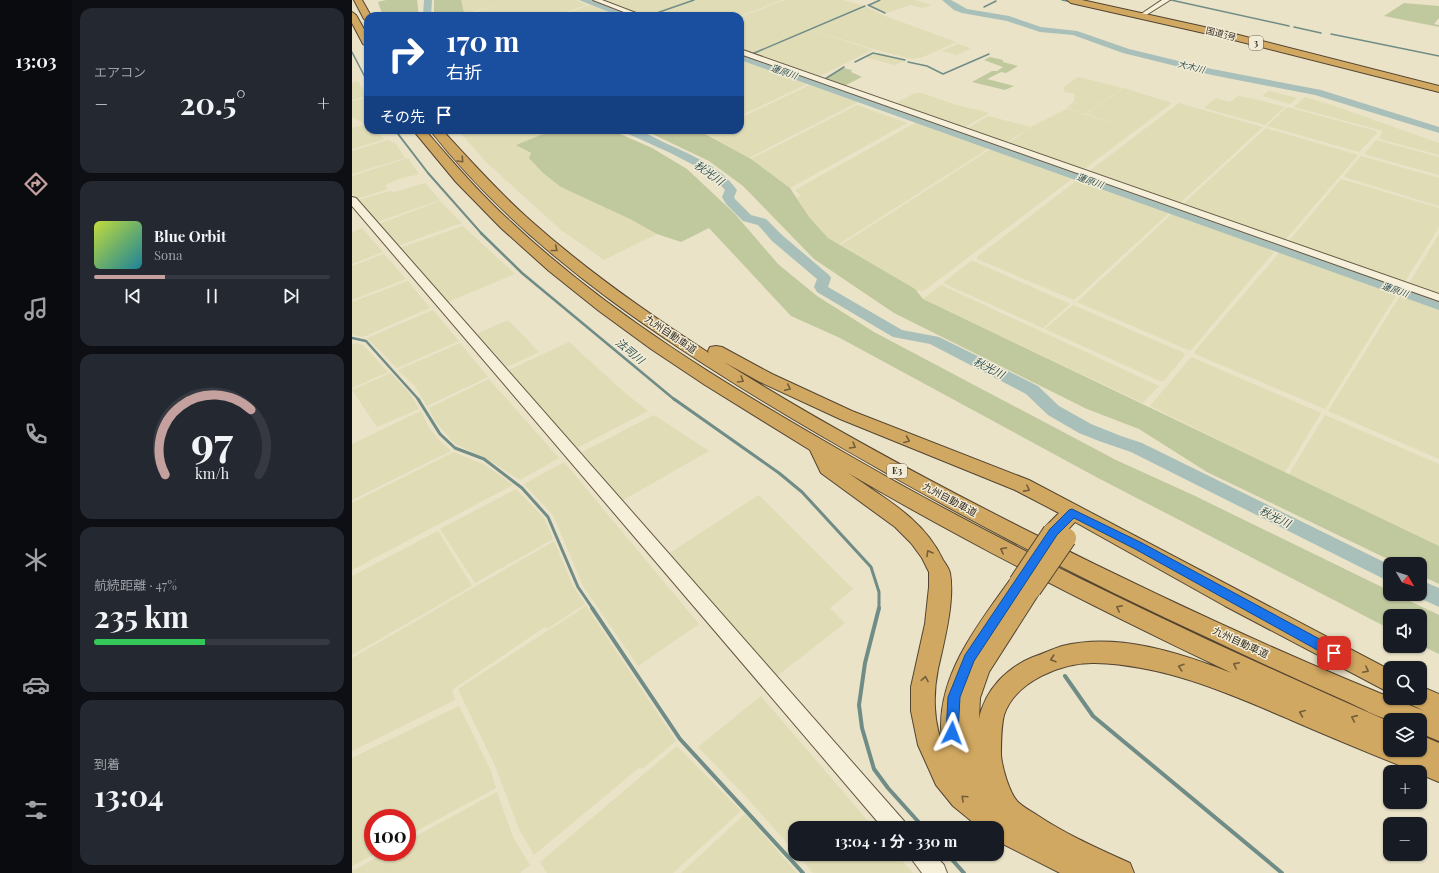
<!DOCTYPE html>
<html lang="ja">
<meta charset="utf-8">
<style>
:root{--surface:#171b24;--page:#242831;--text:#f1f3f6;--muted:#9ea1a6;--line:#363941;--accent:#c4a09f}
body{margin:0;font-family:"Playfair Display","Noto Sans JP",serif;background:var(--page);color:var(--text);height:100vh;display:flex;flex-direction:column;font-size:15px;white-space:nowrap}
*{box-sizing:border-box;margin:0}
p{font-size:13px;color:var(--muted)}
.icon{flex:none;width:22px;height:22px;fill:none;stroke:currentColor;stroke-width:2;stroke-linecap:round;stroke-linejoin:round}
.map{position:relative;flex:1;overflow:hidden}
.details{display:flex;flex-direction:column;gap:8px;padding:8px;background:#0d0f14;width:280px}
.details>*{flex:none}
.banner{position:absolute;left:12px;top:12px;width:380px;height:122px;border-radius:12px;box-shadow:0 1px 3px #0004;background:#1a4fa0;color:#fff;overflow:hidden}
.needle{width:26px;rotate:129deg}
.tools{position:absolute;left:1031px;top:557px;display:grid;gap:8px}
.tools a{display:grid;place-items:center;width:44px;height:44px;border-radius:8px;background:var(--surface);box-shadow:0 1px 3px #0004;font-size:20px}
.speed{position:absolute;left:12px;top:809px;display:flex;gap:8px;font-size:20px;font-weight:700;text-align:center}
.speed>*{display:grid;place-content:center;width:52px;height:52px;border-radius:50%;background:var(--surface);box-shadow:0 1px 3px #0004;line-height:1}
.speed .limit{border:6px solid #d22;background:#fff;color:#111}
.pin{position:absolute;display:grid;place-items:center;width:34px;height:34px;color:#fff;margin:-17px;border-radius:8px;box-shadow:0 2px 6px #0006}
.me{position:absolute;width:44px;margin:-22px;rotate:3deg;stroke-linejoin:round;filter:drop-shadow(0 0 3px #0008)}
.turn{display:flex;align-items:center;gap:14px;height:84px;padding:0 16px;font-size:18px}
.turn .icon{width:52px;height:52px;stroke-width:2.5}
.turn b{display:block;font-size:28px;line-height:34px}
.then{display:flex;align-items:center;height:38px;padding:0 16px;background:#0003;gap:8px;font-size:15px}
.big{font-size:30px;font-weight:700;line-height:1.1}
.details .card{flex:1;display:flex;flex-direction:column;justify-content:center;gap:6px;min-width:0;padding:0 14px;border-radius:12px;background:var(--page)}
.details .dial{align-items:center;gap:0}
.dial svg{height:104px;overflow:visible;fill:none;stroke:var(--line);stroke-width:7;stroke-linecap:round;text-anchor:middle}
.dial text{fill:var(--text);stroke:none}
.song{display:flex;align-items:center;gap:12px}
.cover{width:48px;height:48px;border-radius:6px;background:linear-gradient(135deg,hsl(70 70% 55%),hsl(190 70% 35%))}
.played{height:4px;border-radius:2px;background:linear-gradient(90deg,var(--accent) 30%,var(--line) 30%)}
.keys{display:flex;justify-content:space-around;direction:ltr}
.heat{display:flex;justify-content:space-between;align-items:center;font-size:22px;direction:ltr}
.charge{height:6px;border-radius:3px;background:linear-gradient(90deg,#34c759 47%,var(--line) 0)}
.trip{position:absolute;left:436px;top:821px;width:216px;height:40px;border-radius:12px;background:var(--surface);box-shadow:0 1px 3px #0004;font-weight:700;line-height:40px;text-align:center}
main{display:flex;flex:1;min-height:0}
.dock{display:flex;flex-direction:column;width:72px;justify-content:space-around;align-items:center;background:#090b0e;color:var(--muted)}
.dock .icon{width:28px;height:28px}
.dock .current{color:var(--accent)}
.dock b{font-size:18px;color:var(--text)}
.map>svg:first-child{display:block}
</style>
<main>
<nav class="dock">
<b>13:03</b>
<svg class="icon current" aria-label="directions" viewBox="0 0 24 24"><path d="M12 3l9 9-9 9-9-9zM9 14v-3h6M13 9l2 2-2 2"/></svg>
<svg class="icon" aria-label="music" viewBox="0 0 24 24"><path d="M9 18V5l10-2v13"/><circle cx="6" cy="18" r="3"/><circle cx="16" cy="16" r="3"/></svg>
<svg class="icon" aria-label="phone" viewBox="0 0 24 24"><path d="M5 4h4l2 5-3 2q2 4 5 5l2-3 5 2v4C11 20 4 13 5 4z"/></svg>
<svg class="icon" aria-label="climate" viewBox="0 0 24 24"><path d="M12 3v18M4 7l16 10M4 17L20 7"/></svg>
<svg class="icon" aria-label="car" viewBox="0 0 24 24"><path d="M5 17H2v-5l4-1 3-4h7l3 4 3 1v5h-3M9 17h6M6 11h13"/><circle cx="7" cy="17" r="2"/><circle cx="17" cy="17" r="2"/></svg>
<svg class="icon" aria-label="filters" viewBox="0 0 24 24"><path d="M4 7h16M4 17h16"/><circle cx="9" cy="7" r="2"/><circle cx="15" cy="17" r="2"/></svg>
</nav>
<section class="details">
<div class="card"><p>エアコン</p>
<div class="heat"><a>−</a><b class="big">20.5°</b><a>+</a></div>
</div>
<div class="card">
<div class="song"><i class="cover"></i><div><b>Blue Orbit</b><p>Sona</p></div></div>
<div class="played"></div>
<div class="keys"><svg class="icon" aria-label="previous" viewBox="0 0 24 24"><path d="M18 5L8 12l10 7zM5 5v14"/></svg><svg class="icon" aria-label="pause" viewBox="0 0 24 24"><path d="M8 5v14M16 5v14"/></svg><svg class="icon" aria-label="next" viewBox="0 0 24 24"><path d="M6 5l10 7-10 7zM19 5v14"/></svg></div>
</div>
<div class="card dial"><svg viewBox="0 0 100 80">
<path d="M14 69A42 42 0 1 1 86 69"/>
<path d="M14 69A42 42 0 0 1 80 19" stroke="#c4a09f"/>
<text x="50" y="56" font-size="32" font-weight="700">97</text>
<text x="50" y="72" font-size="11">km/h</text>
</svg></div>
<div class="card"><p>航続距離 · 47%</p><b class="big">235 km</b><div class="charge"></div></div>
<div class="card"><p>到着</p><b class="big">13:04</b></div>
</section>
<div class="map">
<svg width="1087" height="873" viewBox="0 0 1087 873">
<rect width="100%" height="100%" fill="#eae3c8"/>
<!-- farmland -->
<path fill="#dfdcb6" d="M109 0H223L235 5 201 16H113L147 4 113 14Z
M255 0H341L295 16 251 1Z
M343 0H430L387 16H297Z
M433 0H491L513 6 400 54 388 50V17Z
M529 0H563L580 5 570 8 558 5 535 13 517 5Z
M238 5 267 16H205Z
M514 7 533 16 604 42 571 57 560 59 525 50 459 30Z
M458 30 521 50 466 77 401 54Z
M606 44 619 48 605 55 590 51Z
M522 53 532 54 553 61 542 65 513 57Z
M388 60 455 84 388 116Z
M726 77 771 88 733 114 715 108 722 101 723 94 713 92 711 88Z
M6 81 15 96 0 100V83Z
M458 85 506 102 397 158 355 134 363 130H388V118Z
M772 88 820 103 732 169 729 170 655 144 681 126 715 109 779 129 734 114Z
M917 91 945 98 938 104 910 96Z
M563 93H570L604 105 635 112 636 114 611 128 542 104Z
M886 96 903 99 933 107 913 125 852 108 864 98 878 102Z
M16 97V126L0 117V101Z
M953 97 980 105 1087 143V155L1028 139 1027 137 1031 131 942 107Z
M827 103 911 127 827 204 736 172Z
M505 105 555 123 438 188 399 159Z
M935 107 1024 131 1025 133 1007 152 915 126Z
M636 116 679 127 654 143 615 129Z
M565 122 637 148 487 244 476 238 457 217 445 198 449 196 443 190Z
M11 125 16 128V130H20L33 139 0 149V128Z
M914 128 1006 155 933 240H930L830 205Z
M106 130H201L165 145 278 219 305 234 252 260 209 230 135 163Z
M36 140 44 144 53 158 0 174V151Z
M1024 140 1087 157V175L1015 155 1013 153Z
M639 149 719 178 720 179 573 290 569 291H564L489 245Z
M1009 156 1087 178V206L995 178 992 176Z
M56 158 67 174 47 179 33 185 36 189 5 199 0 193V176Z
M989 179 1087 208V227L1052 283 938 243 937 241Z
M724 181 817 213 722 300 625 259V257Z
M73 183 88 200 25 222 6 200 37 191 43 192Z
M88 201 110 223 45 246 27 224Z
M820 214 918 248 917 250 922 252 839 350H836L725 302Z
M111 226 163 274 96 302 48 248Z
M10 228 31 252 0 264V232Z
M1087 234V296L1056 285Z
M927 253H931L1045 294 973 409 843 354 842 352Z
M32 254 54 279 0 300V266Z
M619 261H621L718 304 691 328 593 284 592 282Z
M56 281 78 308 11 337 0 335V302Z
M589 285 807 386 791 403 571 299Z
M1048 296 1087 309V459L976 411Z
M721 305 832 353 833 355 812 381H808L693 329Z
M81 310 107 341 45 368 15 338Z
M156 320 187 352 155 367 125 334Z
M217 342 273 393 296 411 225 448 157 370Z
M4 343 11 345 36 372 0 388V345Z
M108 343 136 377 75 406 63 386 46 370Z
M839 357 969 413 933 472 798 406Z
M39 373 58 394 67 409 25 427 0 390Z
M137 379 207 458 168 480 135 459 103 444 82 420 77 408Z
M69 411 77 428 88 441 99 451 0 500V444Z
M302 415 357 451 271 500 230 452Z
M973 415 1087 464V546L937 474Z
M102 452 133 465 161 485 0 570V503Z
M212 462 347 624 286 666 231 586 201 515 172 484Z
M164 489 192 518 201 539 123 583 88 529Z
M407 495 501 589 478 608 493 623 425 676 316 554Z
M86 531 120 586 0 655V576Z
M202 541 221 586 233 604 195 629 193 627 100 690 103 700 0 751V658Z
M234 606 324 741 290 769 288 767 182 855 167 829 144 768 106 689Z
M409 696 522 828H443V852L396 799 346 747Z
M107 706 139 771 144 788 55 836V818H21V852H26L0 866V758Z
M325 746 389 811 321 873H195L188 862Z
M145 792 161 837 178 865 168 873H0V871L35 852H55V841Z
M393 814 445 873H329Z
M445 854H544L561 873H461Z"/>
<!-- green -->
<path fill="#c0c89d" d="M34 0H65L67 16H31L26 2Z
M82 0H109L113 16H82Z
M1052 3 1087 6V18L1082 24 1087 25V27L1032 16Z
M638 57 651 60V62L666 66 654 73 649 72 635 79 662 86 653 90 620 82 640 71H645L651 67 632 60Z
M491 68 500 70 499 72 510 77 492 86 474 80 475 78Z
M201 130H259L300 148 335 169 383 214 426 264 465 296 522 332 764 460 841 495 1038 591V594H1043L1087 615V654L1068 645V616H1038V629L746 478 488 338 439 316 357 228 329 242 305 234 278 219 209 187 191 173 177 158 179 153 164 145Z
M292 130H346L399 159 438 188 457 217 476 238 563 289 571 299 1087 546V584L1068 575V564H1046L855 472 787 429 735 409 542 313 462 259 391 186 357 161Z"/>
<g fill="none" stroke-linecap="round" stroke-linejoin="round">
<!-- stream-far4 -->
<path stroke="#708c87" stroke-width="1.5" d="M710 0 715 1
M819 0 937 26
M516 5 533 13
M517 5 528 0
M632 7 644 1
M296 16 342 0
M942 27 969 33
M979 34 1087 56
M0 52 16 83
M400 54 513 6
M503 62 521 53 553 60
M556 62 575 66 591 74 637 54
M473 79 492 67"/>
<!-- stream-far3 -->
<path stroke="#708c87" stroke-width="2" d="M43 130 76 173 130 234"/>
<!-- stream-far2 -->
<path stroke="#708c87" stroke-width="2.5" d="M129 233 170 273 323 400
M0 338 14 341 67 400"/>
<!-- stream-far1 -->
<path stroke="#708c87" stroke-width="3" d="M66 399 88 434 103 448 132 459 170 488 196 517 226 587 241 609
M322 399 427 473 450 492 519 567 527 592V609"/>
<!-- stream -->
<path stroke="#708c87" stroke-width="4" d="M240 608 328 739 451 873
M527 608 513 663 507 705 510 728 522 769 536 788 572 828
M713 676 741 716 930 873
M595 854 612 873"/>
<!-- river -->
<path fill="#a8bfba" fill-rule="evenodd" d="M72 0H80L79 16H71Z
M227 0H239L279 16H267Z
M590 0H599L615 9 657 16 689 27 725 31 777 49 860 69 969 90 1087 127V133L963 95 860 75 771 53 721 35 688 32 655 21 610 13 602 10Z
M388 54 1087 301V310L388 60Z
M271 130C275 130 281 129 286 130 295 133 303 138 311 142 337 154 368 166 385 190L382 197 383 199 399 215 414 219 430 235 477 275 479 278 476 287 550 330 587 337 686 386 707 406 739 424 769 436 790 443 1038 565V582L779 452 747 441 727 433 696 415 674 394 578 344 541 337 465 292 462 287 465 279 420 241 406 225 391 221 374 204 370 197 373 190C355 166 300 145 272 132Z
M1068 580 1087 588V607L1061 595 1068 594Z"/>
<defs>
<path id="secondary" d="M241 0H250L292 16H282Z
M810 0H818L791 17 786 16Z
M388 49 1087 294V301L388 54Z
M0 197 4 198 552 821 555 828H531L0 206Z
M557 854H582L592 865 595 873H570L561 861Z"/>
<path id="highway" d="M2 0H10L19 16H16V22L12 19Z
M715 0H730L875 32 1087 86V92L874 38 719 3Z
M0 12 4 15 16 36V47L11 44 0 23Z
M61 130H73C101 162 128 194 159 222 258 315 376 386 493 453 669 555 852 640 1038 722V750H1068V735L1087 743V782L1068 774V772H1064C1022 755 980 738 939 720 876 693 813 665 743 663 711 662 663 681 652 715 649 727 649 742 649 755 650 767 657 793 666 802 671 807 679 811 685 815 715 835 745 848 778 863L782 873H708L645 841V828H628L601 806 584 785 566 745 559 711V687L573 624 577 587V572L570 558 559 543 543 527 469 473 458 450 353 385 299 349 247 311 197 271 149 228 104 182ZM496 473C621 546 749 611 880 673 828 653 766 632 710 646 700 649 691 654 681 657 654 668 633 690 627 719L628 698 637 672 690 589 687 583 679 580 677 581 674 577 667 574 660 577C629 621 589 669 589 726 589 733 591 740 592 747 581 724 581 693 586 669 592 642 603 601 598 573 597 569 594 564 591 560 572 519 532 498 496 473Z
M78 130H90C119 161 147 193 179 221 234 270 295 313 357 353L356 351 358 347 364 346 370 347 420 374 500 411 677 480 1038 670V693L873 606 723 522C714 531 708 542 694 538L691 532 694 526 707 513 663 490 488 419 408 382 372 362C472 425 577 481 682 534 809 598 941 659 1072 711L1060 705 1057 698H1068V686L1087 694V741L1068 733V720C1059 720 1048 721 1039 720 1026 718 1008 707 996 702 951 682 907 662 863 641 728 579 596 510 468 435 330 354 178 258 78 130Z"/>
</defs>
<!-- secondary casing -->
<use href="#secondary" stroke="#675742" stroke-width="2"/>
<!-- highway casing -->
<use href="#highway" stroke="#534432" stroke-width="2"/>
<!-- secondary -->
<use href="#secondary" fill="#f6f0da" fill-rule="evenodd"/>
<!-- highway -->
<use href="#highway" fill="#d1a861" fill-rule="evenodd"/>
<defs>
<path id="highway-bridge" d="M667 583 701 532
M679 589 714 538"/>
</defs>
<!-- highway-bridge casing -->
<use href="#highway-bridge" stroke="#534432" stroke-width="22" stroke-linecap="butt"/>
<!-- highway-bridge -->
<use href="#highway-bridge" stroke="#d1a861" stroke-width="20"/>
</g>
<!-- one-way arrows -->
<defs><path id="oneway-chevron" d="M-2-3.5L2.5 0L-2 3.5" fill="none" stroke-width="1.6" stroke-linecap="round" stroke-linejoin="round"/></defs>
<g stroke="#745e3b">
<use href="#oneway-chevron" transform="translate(109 160) rotate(47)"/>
<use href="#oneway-chevron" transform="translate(203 249) rotate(39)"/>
<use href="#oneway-chevron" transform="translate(389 380) rotate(31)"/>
<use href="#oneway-chevron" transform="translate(436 388) rotate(25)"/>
<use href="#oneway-chevron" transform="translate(555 440) rotate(22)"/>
<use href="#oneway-chevron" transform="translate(501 446) rotate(30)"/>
<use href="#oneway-chevron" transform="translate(675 489) rotate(28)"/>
<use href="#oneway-chevron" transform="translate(651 550) rotate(-153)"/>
<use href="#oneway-chevron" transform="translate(577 553) rotate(-121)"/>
<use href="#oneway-chevron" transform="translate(767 608) rotate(-154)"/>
<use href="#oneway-chevron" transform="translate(701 659) rotate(162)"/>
<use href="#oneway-chevron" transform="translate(884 665) rotate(-154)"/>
<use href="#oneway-chevron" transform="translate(829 667) rotate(-162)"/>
<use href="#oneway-chevron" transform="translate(1014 670) rotate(27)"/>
<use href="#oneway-chevron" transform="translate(573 679) rotate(-79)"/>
<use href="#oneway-chevron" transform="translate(950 713) rotate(-158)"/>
<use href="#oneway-chevron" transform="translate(1002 718) rotate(-156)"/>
<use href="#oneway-chevron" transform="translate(612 798) rotate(-137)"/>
</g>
<!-- route -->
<path fill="#1a73e8" stroke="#114b97" d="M720 509 790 543 986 649 987 653 986 657 982 658 978 657 783 549 722 518 705 535 622 661 608 697 606 733 605 738 600 739 596 738 594 733 596 697 613 655 698 529 717 510Z"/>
<g text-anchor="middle" stroke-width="3" stroke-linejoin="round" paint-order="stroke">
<!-- far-street labels -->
<g font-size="9" fill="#362d21" stroke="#f2ecd7">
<text transform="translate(869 34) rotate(14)" y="3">国道3号</text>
</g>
<!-- shield labels -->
<g fill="#f2ecd7" stroke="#6e6658" stroke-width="1">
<rect x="897" y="36" width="14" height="14" rx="3"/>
<rect x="535" y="464" width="20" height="14" rx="3"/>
</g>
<g font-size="9" font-weight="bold" fill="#362d21">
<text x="904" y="46">3</text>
<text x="545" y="474">E3</text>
</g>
<!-- far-water labels -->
<g font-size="9" font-style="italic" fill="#325455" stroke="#f2ecd7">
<text transform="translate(839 67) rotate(14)" y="3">大木川</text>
<text transform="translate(432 72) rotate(20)" y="3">蓮原川</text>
<text transform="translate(738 181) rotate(20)" y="3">蓮原川</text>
<text transform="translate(1043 290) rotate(20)" y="3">蓮原川</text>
</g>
<!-- street labels -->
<g font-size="10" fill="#362d21" stroke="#f2ecd7">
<text transform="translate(319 334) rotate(34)" y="4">九州自動車道</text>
<text transform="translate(598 499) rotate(28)" y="4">九州自動車道</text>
<text transform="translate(889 642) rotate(25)" y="4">九州自動車道</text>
</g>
<!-- water labels -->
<g font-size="11" font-style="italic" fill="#325455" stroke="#f2ecd7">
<text transform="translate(357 173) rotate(35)" y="4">秋光川</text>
<text transform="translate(278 351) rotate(40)" y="4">法司川</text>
<text transform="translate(637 368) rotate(27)" y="4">秋光川</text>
<text transform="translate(923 517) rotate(26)" y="4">秋光川</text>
</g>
</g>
</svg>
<div class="tools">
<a><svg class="needle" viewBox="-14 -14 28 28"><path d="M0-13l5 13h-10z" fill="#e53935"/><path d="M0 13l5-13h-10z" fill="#9ea1a6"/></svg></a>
<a><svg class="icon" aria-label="sound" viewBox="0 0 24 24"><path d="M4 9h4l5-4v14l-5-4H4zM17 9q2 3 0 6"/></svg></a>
<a><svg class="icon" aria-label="search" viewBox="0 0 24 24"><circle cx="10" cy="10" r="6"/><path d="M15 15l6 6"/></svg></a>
<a><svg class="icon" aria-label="layers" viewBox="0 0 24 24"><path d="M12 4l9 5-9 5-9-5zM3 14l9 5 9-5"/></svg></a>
<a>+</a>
<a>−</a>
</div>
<div class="speed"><div class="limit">100</div></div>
<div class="pin" style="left:982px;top:653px;background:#d93025"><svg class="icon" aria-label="arrive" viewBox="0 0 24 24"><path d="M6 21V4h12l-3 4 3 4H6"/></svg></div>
<svg class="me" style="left:600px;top:733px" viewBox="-20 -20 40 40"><path d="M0-17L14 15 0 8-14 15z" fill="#1a73e8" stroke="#fff" stroke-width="4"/></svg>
<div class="trip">13:04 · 1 分 · 330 m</div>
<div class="banner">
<div class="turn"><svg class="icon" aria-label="right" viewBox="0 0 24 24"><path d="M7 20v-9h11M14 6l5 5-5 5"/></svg><div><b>170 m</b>右折</div></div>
<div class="then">その先<svg class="icon" aria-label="arrive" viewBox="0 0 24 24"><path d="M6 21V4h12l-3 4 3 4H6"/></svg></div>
</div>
</div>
</main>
